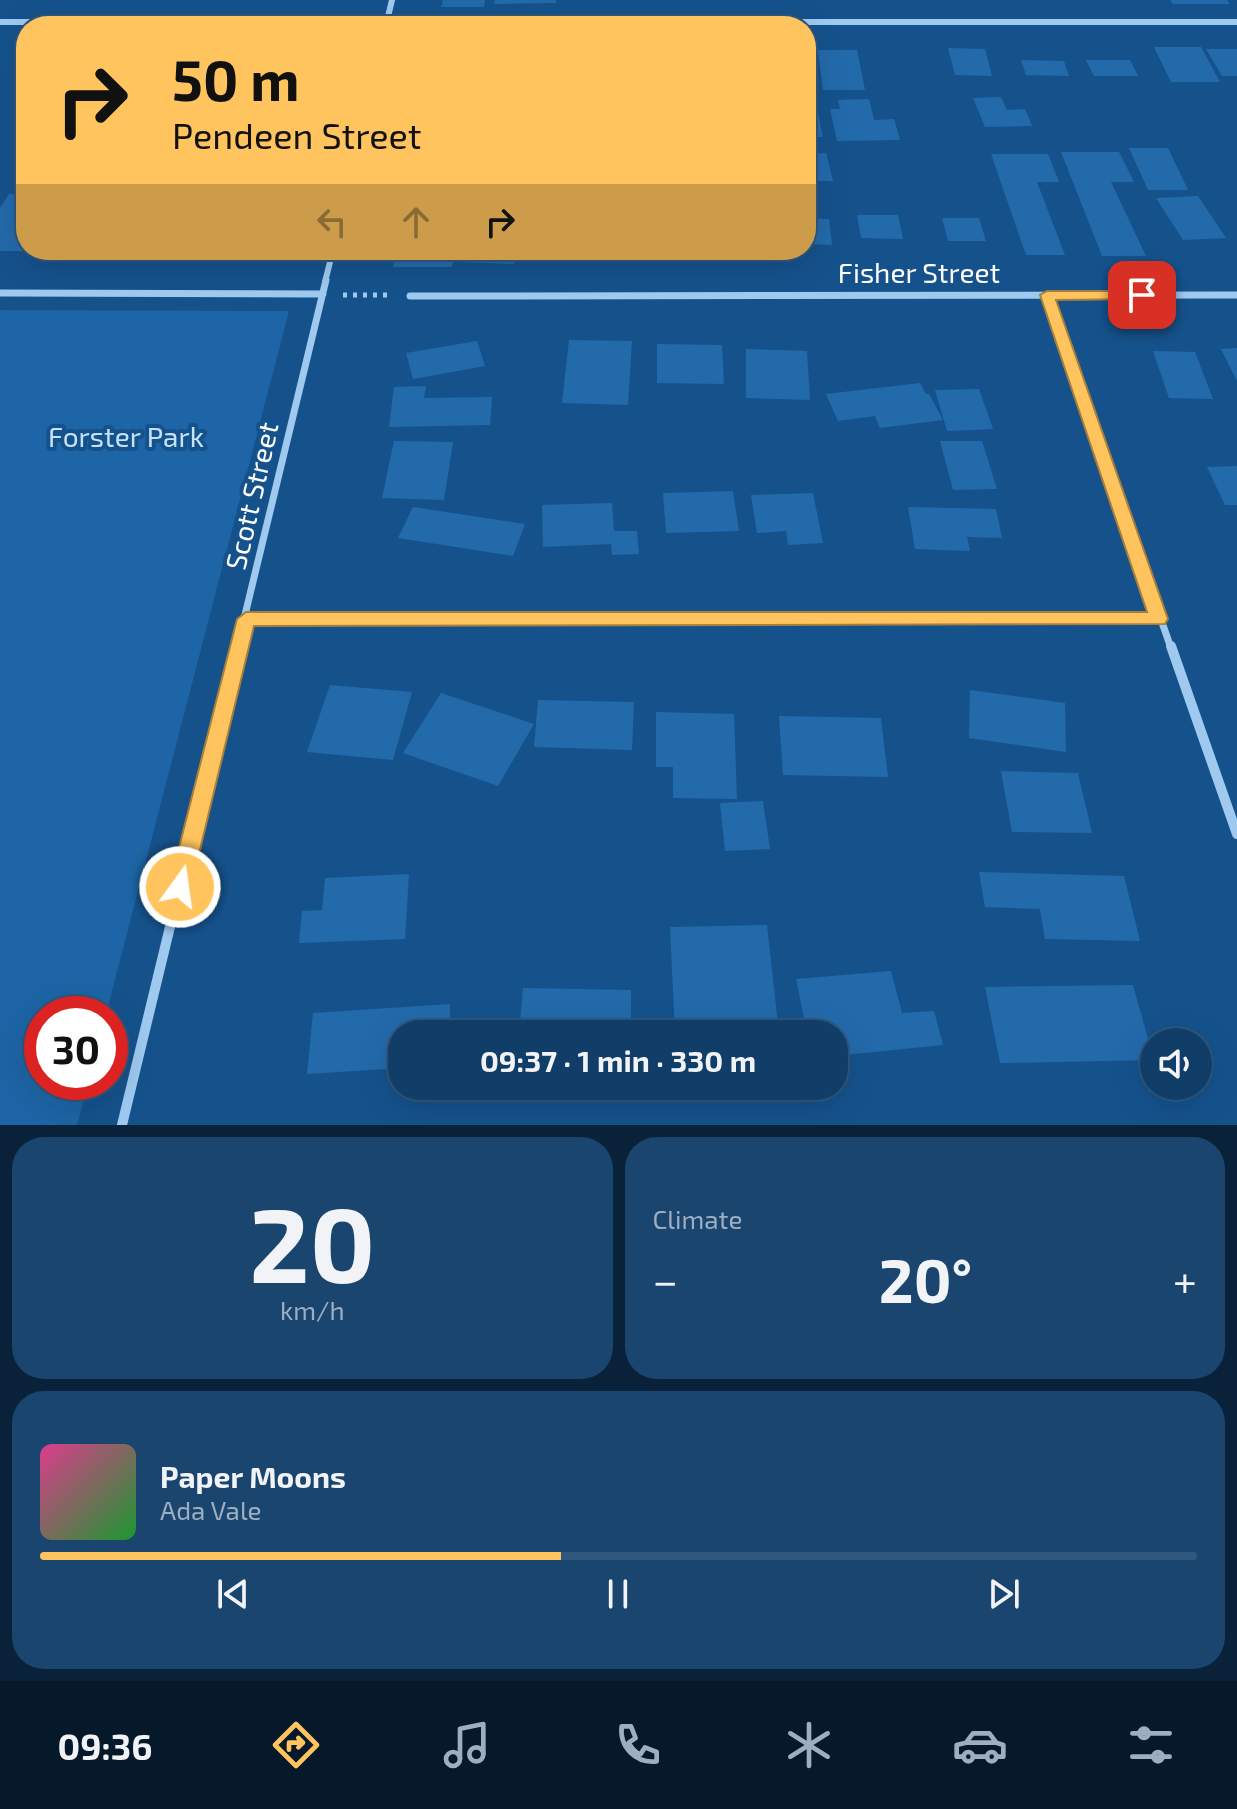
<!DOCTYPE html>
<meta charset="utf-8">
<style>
:root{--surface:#103e69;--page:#19456f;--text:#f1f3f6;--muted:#9caec0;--line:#30577d;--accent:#ffc45d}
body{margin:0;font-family:"Exo 2",sans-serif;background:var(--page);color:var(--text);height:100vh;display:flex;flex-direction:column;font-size:30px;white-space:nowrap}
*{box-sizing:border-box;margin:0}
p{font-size:26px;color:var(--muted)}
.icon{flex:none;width:44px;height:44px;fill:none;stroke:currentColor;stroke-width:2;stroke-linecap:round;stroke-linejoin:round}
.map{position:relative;height:1125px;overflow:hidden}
.panel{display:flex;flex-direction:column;gap:12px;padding:12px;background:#09223a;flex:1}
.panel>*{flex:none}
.hud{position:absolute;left:16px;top:16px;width:800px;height:244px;border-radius:32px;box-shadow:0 8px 32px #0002,0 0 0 2px var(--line);background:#ffc45d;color:#111;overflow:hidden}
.tools{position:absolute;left:1140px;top:1028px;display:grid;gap:16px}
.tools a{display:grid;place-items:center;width:72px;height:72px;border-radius:50%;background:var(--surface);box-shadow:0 8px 32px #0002,0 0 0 2px var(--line);font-size:40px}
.speed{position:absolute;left:24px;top:996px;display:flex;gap:16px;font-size:40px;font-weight:700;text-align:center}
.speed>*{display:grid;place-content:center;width:104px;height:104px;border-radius:50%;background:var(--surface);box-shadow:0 8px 32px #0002,0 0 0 2px var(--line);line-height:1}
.speed .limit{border:12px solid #d22;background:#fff;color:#111}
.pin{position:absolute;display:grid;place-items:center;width:68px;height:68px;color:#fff;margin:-34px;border-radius:16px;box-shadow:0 4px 12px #0006}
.me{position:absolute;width:88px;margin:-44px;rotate:14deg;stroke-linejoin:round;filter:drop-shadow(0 0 6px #0008)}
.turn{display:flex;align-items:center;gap:28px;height:168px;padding:0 24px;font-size:36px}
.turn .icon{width:104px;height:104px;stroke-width:2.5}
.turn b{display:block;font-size:56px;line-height:68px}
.lanes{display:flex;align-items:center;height:76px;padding:0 24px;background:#0003;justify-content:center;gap:40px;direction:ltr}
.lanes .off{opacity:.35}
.big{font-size:60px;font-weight:700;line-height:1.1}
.panel .widget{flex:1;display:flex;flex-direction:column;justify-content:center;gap:12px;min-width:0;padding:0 28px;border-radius:32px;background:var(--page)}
.panel .dial{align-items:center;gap:0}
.dial b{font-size:104px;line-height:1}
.song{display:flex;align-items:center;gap:24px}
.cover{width:96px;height:96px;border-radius:12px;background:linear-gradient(135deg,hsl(330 70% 55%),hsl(130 70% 35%))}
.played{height:8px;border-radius:4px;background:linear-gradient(90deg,var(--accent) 45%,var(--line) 45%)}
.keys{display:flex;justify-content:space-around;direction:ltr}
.heat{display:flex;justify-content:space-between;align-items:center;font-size:44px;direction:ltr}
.panel .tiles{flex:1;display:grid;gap:12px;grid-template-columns:1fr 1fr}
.widget:last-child{grid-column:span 2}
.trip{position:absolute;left:388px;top:1020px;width:460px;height:80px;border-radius:32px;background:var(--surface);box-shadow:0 8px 32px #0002,0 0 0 2px var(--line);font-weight:700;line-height:80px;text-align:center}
.dock{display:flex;height:128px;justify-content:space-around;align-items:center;background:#06192a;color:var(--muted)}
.dock .icon{width:56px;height:56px}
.dock .current{color:var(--accent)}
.dock b{font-size:36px;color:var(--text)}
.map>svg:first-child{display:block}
</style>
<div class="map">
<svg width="1237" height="1125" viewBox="0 0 1237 1125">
<rect width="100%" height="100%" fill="#15528c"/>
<!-- green -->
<path fill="#1d65a6" d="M0 310 289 311 106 1014H42V1082H89L77 1125H0Z"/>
<!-- building -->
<path fill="#236aab" d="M443 0H485L484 7H441Z
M495 0H556V3L494 4Z
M1170 0H1227L1230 4H1173Z
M1154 47H1201L1220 82H1171Z
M948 48 985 49 992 76 955 75Z
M1206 49H1237V76H1222Z
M818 50H857L865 90H823Z
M1021 60 1064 61 1069 76 1026 75Z
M1086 60H1130L1138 76H1094Z
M814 92 823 137H806V93Z
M1001 97 1007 110 1025 109 1032 126 985 127 973 98Z
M869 99 874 120 894 119 900 140 837 141 830 109H840L838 100Z
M1129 148H1168L1188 190H1148Z
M1061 152H1119L1134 182H1111L1146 256H1102Z
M826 153 833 181H806V154Z
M991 154H1048L1059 182H1037L1065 255H1026Z
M9 194 26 195V219L20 229H26L25 251H0V208Z
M1198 196 1226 238 1183 240 1156 198Z
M857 215H898L903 239 861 238Z
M806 218 829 219 832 245 806 244Z
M942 218H979L986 241H948Z
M122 250H219L215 260 117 259Z
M229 250H285L281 261 225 260Z
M396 250H455L452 267H393Z
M463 250H517L514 264 460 262Z
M569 340 632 341 628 405 562 403Z
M477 341 485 366 413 379 406 353Z
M657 344 722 345 724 384 657 383Z
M1237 348V381L1221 349Z
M746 349 807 351 810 400 746 398Z
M1153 351 1195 352 1213 399 1169 398Z
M920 383 926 394H929L943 420 880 428 875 416 838 421 826 394Z
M426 386 424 398 492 397 490 425 389 427 394 387Z
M979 389 993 429 947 431 935 390Z
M394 441 453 442 444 500 382 498Z
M940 441H982L997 489 953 490Z
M1237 466V505H1225L1207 467Z
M733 491 739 531 666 533 663 493Z
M813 493 823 543 788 545 786 531 757 533 751 495Z
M612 503 614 531H637L639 554 612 555 611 544 543 547 542 505Z
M413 507 525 524 513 556 398 538Z
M908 507 996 509 1002 538 967 537 970 551 915 549Z
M330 685 412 692 393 760 307 752Z
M970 690 1065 703 1066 752 969 738Z
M441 693 534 724 498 786 403 753Z
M538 700 634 702 632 750 534 747Z
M656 712 734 714 737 799 673 798V767H656Z
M779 716 881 718 888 777 783 775Z
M1001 771 1078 773 1092 833 1012 832Z
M763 801 770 849 725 851 720 803Z
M979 872 1124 876 1140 941 1045 939 1040 909 985 907Z
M409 874 405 939 299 943 302 911 322 910 325 878Z
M767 925 779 1034H675L670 927Z
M891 971 902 1013 934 1011 943 1045 834 1056V1034H807L796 979Z
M1133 985 1154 1060 1000 1063 985 987Z
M523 988 631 990V1034H519Z
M450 1004V1034H402V1068L307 1074 313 1013Z"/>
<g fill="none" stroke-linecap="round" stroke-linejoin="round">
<!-- path -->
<path stroke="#9fc9ef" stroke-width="5" stroke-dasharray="4 6" stroke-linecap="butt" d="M343 295H389"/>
<!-- street-far2 -->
<path stroke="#9fc9ef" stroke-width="6" d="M0 22H1237
M386 25 392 0
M325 282 333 250"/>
<!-- street-far1 -->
<path stroke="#9fc9ef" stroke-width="7" d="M0 293 323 294
M1047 295 1171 648
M410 296 1237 295
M246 619H1159
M237 648 326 280"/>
<!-- street -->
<path stroke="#9fc9ef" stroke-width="10" d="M1171 646 1237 834
M122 1125 238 646"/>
</g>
<!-- route -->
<path fill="#ffc45d" stroke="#a67f3c" stroke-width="2" d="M1047 291H1142L1149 295 1142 299 1056 300 1168 619 1165 624 254 626 191 887 188 894 180 897 173 894 169 887 237 619 246 612H1147L1040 295Z"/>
<g text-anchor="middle" stroke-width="8" stroke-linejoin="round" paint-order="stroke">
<!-- street labels -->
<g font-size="28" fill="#fff" stroke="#15528c">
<text x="919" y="283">Fisher Street</text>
<text transform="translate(252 496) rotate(-77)" y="10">Scott Street</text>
</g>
<!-- park labels -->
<g font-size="28" fill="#c5e2fb" stroke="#15528c">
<text x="126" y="447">Forster Park</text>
</g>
</g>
</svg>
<div class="tools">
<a><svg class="icon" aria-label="sound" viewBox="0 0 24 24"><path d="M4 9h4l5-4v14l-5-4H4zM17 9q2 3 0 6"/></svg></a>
</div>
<div class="speed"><div class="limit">30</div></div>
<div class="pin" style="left:1142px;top:295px;background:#d93025"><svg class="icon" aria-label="arrive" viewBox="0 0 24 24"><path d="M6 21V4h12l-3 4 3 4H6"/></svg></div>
<svg class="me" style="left:180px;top:887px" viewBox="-20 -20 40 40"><circle r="17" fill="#ffc45d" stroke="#fff" stroke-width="3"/><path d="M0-11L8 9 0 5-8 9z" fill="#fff"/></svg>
<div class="trip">09:37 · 1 min · 330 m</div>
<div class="hud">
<div class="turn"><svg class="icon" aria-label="right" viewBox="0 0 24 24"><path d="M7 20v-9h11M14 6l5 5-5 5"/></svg><div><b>50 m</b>Pendeen Street</div></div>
<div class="lanes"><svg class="icon off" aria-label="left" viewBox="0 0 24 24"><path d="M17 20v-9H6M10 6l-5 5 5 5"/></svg><svg class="icon off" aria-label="ahead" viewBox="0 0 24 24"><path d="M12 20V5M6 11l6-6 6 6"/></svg><svg class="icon" aria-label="right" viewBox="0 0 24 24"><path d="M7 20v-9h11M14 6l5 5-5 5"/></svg></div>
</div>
</div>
<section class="panel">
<div class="tiles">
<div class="widget dial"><b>20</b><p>km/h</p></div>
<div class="widget"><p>Climate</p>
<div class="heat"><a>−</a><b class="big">20°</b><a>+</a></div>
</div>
<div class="widget">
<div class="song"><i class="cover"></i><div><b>Paper Moons</b><p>Ada Vale</p></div></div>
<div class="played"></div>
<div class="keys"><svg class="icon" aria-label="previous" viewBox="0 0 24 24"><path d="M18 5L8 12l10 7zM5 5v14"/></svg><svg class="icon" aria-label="pause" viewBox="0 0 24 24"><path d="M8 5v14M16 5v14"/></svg><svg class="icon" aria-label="next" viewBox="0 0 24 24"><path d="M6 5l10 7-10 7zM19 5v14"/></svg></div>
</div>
</div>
</section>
<nav class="dock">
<b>09:36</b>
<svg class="icon current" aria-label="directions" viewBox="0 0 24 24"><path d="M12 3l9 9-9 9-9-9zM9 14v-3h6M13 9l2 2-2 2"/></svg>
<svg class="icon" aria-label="music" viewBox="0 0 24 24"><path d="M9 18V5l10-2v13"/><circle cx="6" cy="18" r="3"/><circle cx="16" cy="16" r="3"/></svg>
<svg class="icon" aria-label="phone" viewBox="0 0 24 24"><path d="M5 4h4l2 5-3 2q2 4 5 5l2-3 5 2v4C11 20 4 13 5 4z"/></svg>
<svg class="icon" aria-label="climate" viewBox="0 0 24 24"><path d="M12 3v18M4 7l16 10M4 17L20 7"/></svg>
<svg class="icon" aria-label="car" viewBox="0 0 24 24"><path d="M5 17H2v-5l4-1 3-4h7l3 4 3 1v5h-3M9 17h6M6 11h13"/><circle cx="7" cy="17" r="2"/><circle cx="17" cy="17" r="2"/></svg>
<svg class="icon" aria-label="filters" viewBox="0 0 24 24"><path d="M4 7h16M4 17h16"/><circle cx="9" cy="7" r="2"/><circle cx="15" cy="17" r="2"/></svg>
</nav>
